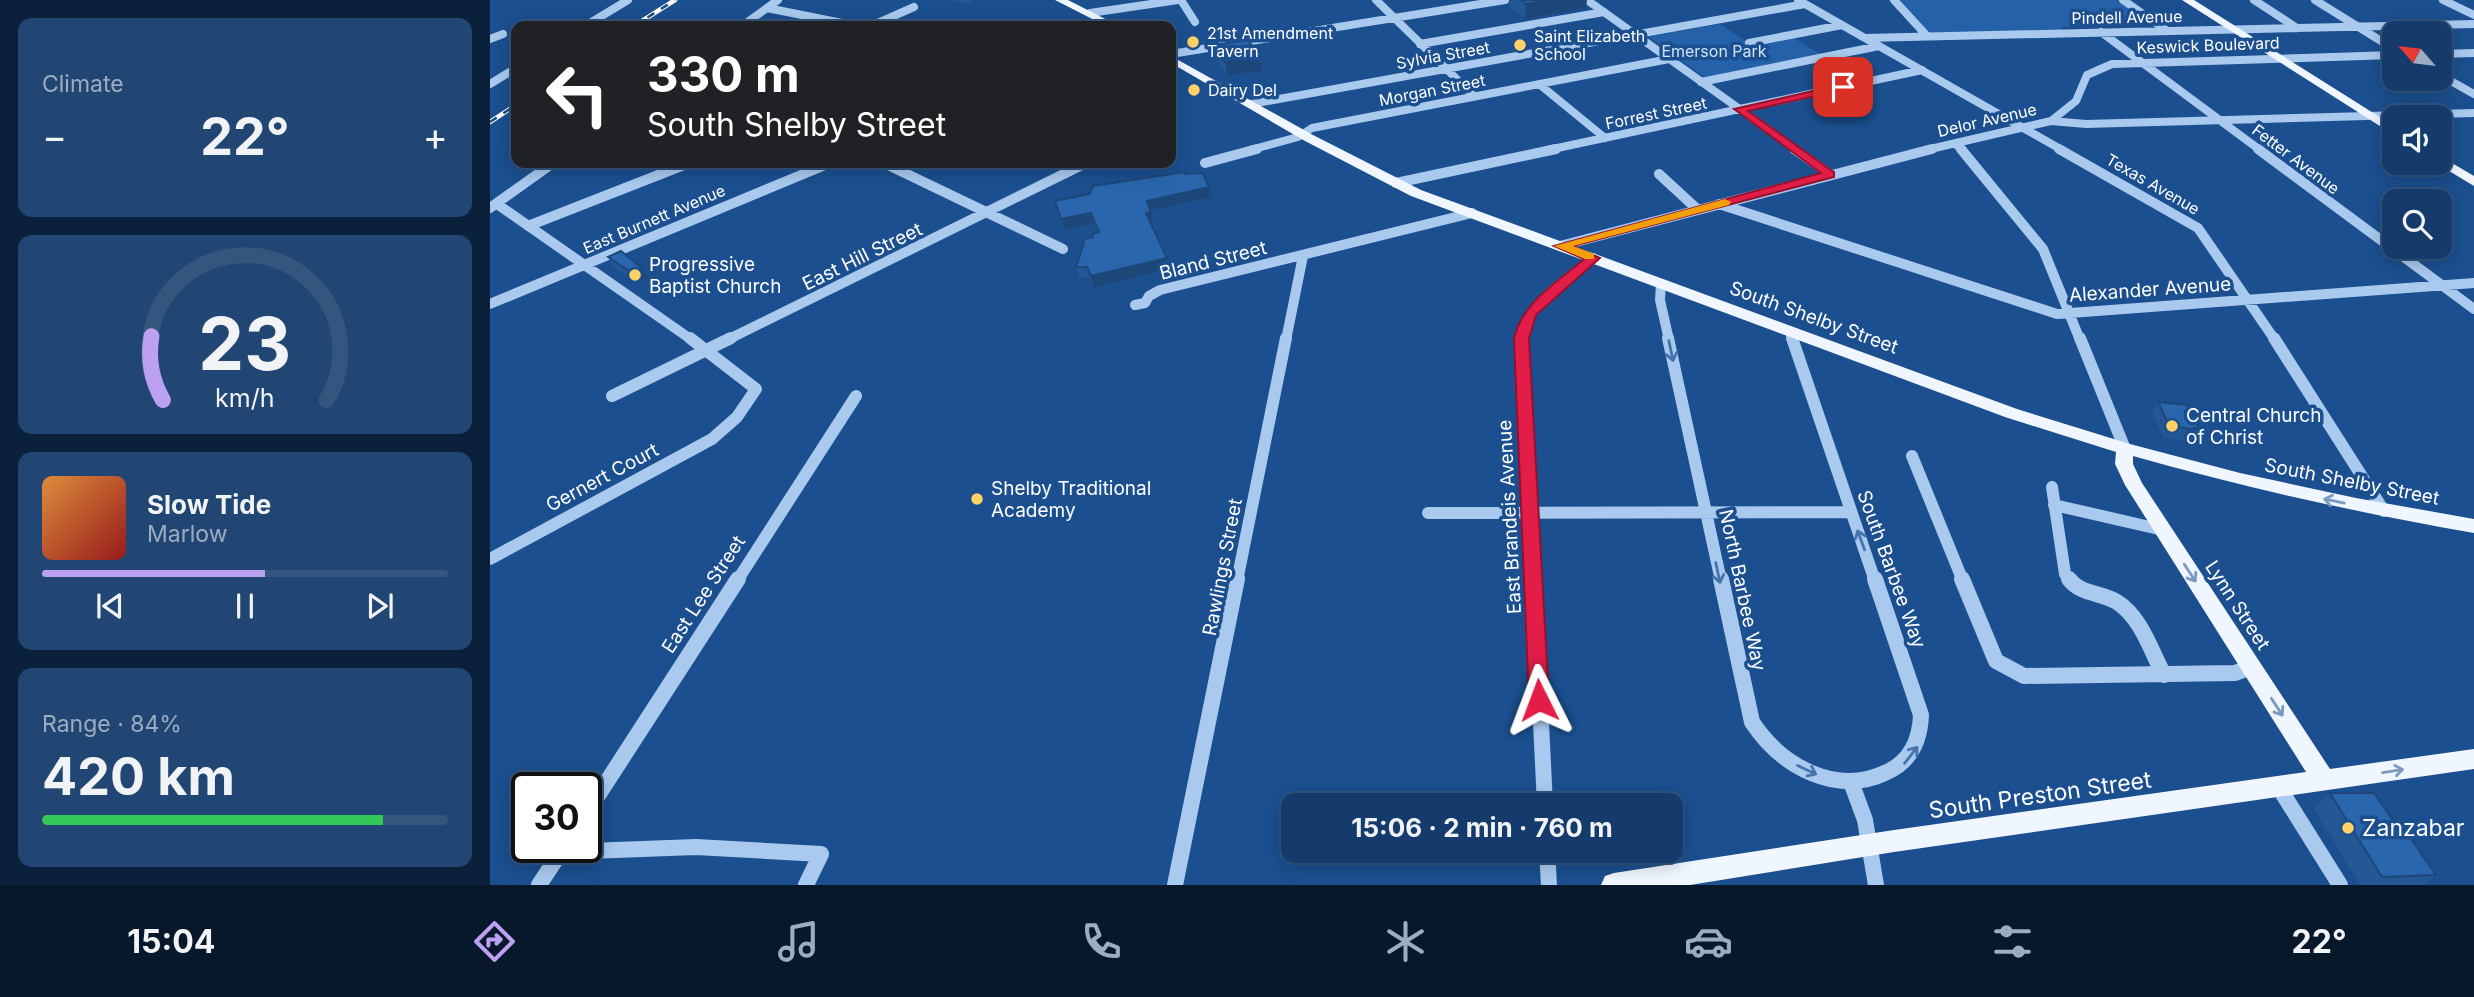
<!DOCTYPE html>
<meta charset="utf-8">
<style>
:root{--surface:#143b6b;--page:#214673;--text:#f1f3f6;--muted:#9dadc1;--line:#33557e;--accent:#bca0f2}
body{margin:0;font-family:Inter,sans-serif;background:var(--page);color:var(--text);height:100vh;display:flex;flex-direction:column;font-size:26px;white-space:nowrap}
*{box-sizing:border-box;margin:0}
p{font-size:23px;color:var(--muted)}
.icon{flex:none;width:38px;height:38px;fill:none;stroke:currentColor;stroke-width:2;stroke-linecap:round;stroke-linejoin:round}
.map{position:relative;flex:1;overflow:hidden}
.sheet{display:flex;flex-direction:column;gap:18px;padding:18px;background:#0b203b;width:490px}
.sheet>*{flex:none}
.top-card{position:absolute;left:21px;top:21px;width:665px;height:147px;border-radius:14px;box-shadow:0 4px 18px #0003,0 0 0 2px var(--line);background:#202124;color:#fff;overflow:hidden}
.needle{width:46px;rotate:298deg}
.controls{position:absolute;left:1892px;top:21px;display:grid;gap:14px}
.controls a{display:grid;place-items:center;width:70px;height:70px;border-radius:14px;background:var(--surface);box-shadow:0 4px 18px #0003,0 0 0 2px var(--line);font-size:35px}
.speed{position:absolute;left:21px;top:772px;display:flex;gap:14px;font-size:35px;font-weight:700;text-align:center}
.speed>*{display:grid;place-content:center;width:91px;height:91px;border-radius:50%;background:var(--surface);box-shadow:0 4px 18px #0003,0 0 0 2px var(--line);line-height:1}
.speed .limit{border:4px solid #111;border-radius:10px;background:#fff;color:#111}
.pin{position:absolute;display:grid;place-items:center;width:60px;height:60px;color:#fff;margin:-30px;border-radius:14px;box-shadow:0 4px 10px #0006}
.me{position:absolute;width:77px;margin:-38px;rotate:357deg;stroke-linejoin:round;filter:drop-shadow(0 0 5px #0008)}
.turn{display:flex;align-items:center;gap:24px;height:147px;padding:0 21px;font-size:32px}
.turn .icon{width:91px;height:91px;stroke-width:2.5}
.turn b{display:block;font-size:49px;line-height:60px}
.big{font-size:52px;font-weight:700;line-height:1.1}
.sheet .tile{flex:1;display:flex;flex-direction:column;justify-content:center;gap:10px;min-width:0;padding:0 24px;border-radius:14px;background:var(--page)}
.sheet .dial{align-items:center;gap:0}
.dial svg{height:182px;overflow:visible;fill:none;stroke:var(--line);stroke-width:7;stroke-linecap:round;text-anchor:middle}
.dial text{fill:var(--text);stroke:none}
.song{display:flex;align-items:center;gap:21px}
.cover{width:84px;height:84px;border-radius:10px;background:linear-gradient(135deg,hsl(30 70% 55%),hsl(0 70% 35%))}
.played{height:7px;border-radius:4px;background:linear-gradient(90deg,var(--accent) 55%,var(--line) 55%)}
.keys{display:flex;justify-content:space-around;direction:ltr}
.heat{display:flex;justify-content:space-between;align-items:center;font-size:38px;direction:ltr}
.charge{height:10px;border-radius:5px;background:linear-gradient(90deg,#34c759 84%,var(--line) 0)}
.trip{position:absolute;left:791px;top:793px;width:402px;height:70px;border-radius:14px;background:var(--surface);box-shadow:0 4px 18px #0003,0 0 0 2px var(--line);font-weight:700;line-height:70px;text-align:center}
.tabs{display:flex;height:112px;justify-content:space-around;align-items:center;background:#08182b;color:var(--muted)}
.tabs .icon{width:49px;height:49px}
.tabs .on{color:var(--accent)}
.tabs b{font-size:32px;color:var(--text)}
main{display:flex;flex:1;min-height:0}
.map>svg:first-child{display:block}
</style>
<main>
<section class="sheet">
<div class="tile"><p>Climate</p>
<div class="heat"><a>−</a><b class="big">22°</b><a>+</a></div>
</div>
<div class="tile dial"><svg viewBox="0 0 100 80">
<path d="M14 69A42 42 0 1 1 86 69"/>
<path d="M14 69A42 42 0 0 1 9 41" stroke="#bca0f2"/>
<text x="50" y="56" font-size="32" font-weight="700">23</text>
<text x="50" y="72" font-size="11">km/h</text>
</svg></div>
<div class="tile">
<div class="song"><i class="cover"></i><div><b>Slow Tide</b><p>Marlow</p></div></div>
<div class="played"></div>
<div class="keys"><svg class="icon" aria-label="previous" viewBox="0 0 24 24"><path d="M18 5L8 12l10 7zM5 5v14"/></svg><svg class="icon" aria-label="pause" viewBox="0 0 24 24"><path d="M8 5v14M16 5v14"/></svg><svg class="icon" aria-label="next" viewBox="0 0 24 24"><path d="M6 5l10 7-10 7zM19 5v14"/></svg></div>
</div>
<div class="tile"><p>Range · 84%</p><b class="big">420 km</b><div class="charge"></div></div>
</section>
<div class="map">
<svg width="1984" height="885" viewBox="0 0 1984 885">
<rect width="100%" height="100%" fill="#1b4f8f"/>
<!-- green -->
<path fill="#2461a8" d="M1407 0H1626L1657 22 1571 27 1573 30 1438 33Z
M1230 24 1262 45 1300 36 1334 56 1217 79 1159 37Z"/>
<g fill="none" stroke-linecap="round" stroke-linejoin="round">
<!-- minor-far3 -->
<path stroke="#a9c9ee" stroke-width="8" d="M691 0 705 22
M886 0 984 96
M1097 0 1307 150
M1308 0 1572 150
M1404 0 1437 36
M1633 0 1676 30
M1764 0 1807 28
M1825 0 1904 49
M1953 0 1984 15
M277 8 367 26
M600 13 688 0
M95 26 138 0
M252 26 288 0
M381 26 424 7
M1611 32 1770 150
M1375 38 1984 24
M0 39 13 34
M1259 43 1352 25
M930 44 1114 12
M681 54 1015 0
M1950 54 1984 53
M1950 75 1984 94
M1211 82 1389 46
M0 84 26 68
M1049 84 1115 138
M761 104 1315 4
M1561 121 1586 101 1597 75 1622 64 1904 55
M1465 144 1473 150
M760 150 808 137 822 128 1179 59
M1058 150 1432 70
M1436 150 1561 121 1596 124 1984 113"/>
<!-- minor-far2 -->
<path stroke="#a9c9ee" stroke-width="10" d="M1304 149 1340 174
M1471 149 1553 249 1590 340
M1569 149 1708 228 1785 340
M1768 149 1984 309
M394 163 573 249
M715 163 767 149
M1169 174 1207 209
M906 183 1066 149
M7 204 202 340
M1229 204 1567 314 1984 283
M0 208 63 163
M38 226 199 163
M1070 246 1442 149
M1171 284 1170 300 1179 340
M0 304 340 163
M645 305 655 303 659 296 670 290 982 213
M1300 331 1303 340
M237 340 596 163
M796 340 813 256
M1032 340C1031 306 1080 278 1103 258"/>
<!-- minor-far1 -->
<path stroke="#a9c9ee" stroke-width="12" d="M1032 338 1044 581
M1178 338 1231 581
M1302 338 1385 581
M1590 338 1635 449
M1784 338 1894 511
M122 396 241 338
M1422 456 1473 581
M1562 487 1575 574 1580 581
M1564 505 1673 530
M938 513 1361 512
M0 559 222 439 247 417 266 389 200 338
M247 581 366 396
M747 581 796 338"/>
<!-- minor -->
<path stroke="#a9c9ee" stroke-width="16" d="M1044 579 1055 805
M1231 579 1262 722C1291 766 1346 797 1397 772 1421 761 1430 740 1431 715L1385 579
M1472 579 1506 661 1534 676 1745 673 1761 667
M1579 579C1591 595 1611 592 1627 602 1651 617 1661 651 1674 675
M1361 782 1375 820 1386 885
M1788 786 1850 885
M96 814 248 579
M1057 850 1059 885
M71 852 206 847 331 854
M49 885 74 847
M316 885 331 854
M685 885 747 579"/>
<!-- major -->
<path fill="#f0f6ff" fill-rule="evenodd" d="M565 0H578L629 26H616Z
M1692 0H1704L1904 126V135Z
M681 56 823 135 931 190 1527 409 1640 444 1750 473 1866 498 1984 519V533C1869 513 1756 488 1643 456V464L1652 483 1840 769 1984 749V769L1404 852 1200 885H1111L1115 876 1124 873 1404 830 1816 772 1635 485 1625 464 1626 452 1515 417 921 196 815 141 681 63Z
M1950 156 1984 176V186L1946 163H1950Z"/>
<defs>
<path id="rail" d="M144 26 185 0
M0 122 26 105"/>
</defs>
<!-- rail casing -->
<use href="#rail" stroke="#fff" stroke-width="4.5"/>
<!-- rail -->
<use href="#rail" stroke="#1b4f8f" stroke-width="2.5" stroke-dasharray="8" stroke-linecap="butt"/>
</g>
<!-- wall -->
<path fill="#245895" d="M458 0H484L478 3Z
M1020 0H1056L1096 8 1035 19 1020 7Z
M724 45 770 56 772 70 737 76 727 59Z
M695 174 719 187 721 197 661 211 663 223H661L677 258 679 269 604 287 600 277 589 278 586 267 603 237 608 233 604 223 574 230 565 201Z
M118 257 152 268 158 278 147 283 124 267Z
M1668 402 1709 428 1702 439H1700L1699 441 1673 437 1662 414Z
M1840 793 1910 830 1946 875 1935 885H1870L1824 809Z"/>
<!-- shaded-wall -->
<path fill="#1d4779" d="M1057 0H1097L1096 8 1035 19 1036 4Z
M770 56 772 70 737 76 735 62Z
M719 187 721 197 659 211 657 201Z
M661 212 663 223 658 224 656 213Z
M601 213 604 223 574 230 571 219Z
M677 258 679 269 604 287 601 276Z
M152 268 158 278 147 283 141 272Z"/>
<!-- building -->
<path fill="#2a66ad" stroke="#1d4779" stroke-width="2" d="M1031 0H1057L1036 4Z
M758 40 770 56 735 62 724 45Z
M695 172V174L713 173 719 187 657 201 661 212 656 213 677 258 601 276 597 267H586L594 243 593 239 603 237V234L609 232 601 213 571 219 565 201 600 194 603 186Z
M131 251 152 268 141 272 118 257Z
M1668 402 1697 405 1709 428H1704L1705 430 1679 425Z
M1840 793H1884L1910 830H1915L1946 875 1892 877Z"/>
<!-- one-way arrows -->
<defs><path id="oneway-shaft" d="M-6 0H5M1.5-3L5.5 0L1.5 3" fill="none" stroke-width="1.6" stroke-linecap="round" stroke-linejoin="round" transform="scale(1.75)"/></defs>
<g stroke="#4674ac">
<use href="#oneway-shaft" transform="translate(1181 351) rotate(78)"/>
<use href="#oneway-shaft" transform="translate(1371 540) rotate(-110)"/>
<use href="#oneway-shaft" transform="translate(1228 573) rotate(78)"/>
<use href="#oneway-shaft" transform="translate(1421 755) rotate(-52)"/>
<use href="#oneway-shaft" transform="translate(1317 770) rotate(25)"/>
</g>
<g stroke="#7b9ac1">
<use href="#oneway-shaft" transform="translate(1844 501) rotate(-168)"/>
<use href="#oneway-shaft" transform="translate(1700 573) rotate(57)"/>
<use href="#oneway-shaft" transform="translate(1787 707) rotate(57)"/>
<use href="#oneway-shaft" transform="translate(1903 771) rotate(-9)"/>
</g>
<!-- route -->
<path fill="#e11d48" stroke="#92132f" stroke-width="2" d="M1353 84 1359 87 1357 89 1258 111 1344 172V177L1083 246 1110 258 1046 315 1039 339 1059 700 1056 706 1049 708 1042 706 1039 700 1024 339C1031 303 1068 282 1094 259L1064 246 1331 173 1244 109Z"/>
<!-- slow -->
<path fill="#f59e0b" d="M1235 199 1241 202 1239 205 1083 246 1104 254V259H1095L1064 246Z"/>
<!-- markers -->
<g fill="#ffd166" stroke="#1b4f8f" stroke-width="2.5">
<circle cx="703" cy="42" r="7"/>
<circle cx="1030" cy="45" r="7"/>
<circle cx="704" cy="90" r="7"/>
<circle cx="145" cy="275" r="7"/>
<circle cx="1682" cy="426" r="7"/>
<circle cx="487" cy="499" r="7"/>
<circle cx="1858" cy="828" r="7"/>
</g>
<g text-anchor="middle" stroke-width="7" stroke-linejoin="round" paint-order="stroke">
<!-- far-street labels -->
<g font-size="16" fill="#fff" stroke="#1b4f8f">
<text transform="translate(1637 17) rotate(-1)" y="6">Pindell Avenue</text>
<text transform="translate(1718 45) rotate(-2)" y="6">Keswick Boulevard</text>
<text transform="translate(953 55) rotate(-10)" y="6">Sylvia Street</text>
<text transform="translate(942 90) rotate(-11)" y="6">Morgan Street</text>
<text transform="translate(1166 113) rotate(-12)" y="6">Forrest Street</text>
<text transform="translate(1497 120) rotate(-13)" y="6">Delor Avenue</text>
<text transform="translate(1806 159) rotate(37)" y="6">Fetter Avenue</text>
<text transform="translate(1663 184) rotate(30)" y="6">Texas Avenue</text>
<text transform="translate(164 219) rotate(-23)" y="6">East Burnett Avenue</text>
</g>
<!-- far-poi labels -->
<g font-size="16" fill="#fff" stroke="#1b4f8f" text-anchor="start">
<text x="717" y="39">21st Amendment<tspan x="717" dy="18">Tavern</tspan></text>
<text x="1044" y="42">Saint Elizabeth<tspan x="1044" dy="18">School</tspan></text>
<text x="718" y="96">Dairy Del</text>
</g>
<!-- far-park labels -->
<g font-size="16" fill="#cfe3fa" stroke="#1b4f8f">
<text x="1224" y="57">Emerson Park</text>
</g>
<!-- street labels -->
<g font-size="19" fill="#fff" stroke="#1b4f8f">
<text transform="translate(372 256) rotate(-26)" y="7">East Hill Street</text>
<text transform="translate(723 260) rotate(-14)" y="7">Bland Street</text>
<text transform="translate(1660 289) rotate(-4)" y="7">Alexander Avenue</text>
<text transform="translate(1324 317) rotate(20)" y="7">South Shelby Street</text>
<text transform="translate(112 477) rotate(-28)" y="7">Gernert Court</text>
<text transform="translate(1862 481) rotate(11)" y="7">South Shelby Street</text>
<text transform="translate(1019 517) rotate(-93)" y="7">East Brandeis Avenue</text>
<text transform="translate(732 567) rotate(-79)" y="7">Rawlings Street</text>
<text transform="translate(1402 569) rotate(70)" y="7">South Barbee Way</text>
<text transform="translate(1253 590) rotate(78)" y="7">North Barbee Way</text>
<text transform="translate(213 594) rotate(-57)" y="7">East Lee Street</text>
<text transform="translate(1748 605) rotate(57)" y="7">Lynn Street</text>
</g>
<!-- poi labels -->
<g font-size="19" fill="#fff" stroke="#1b4f8f" text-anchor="start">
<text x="159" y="271">Progressive<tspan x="159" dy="22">Baptist Church</tspan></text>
<text x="1696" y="422">Central Church<tspan x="1696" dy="22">of Christ</tspan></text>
<text x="501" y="495">Shelby Traditional<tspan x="501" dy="22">Academy</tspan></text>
</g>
<!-- near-street labels -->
<g font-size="23" fill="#fff" stroke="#1b4f8f">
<text transform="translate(1550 795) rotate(-8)" y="8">South Preston Street</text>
</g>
<!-- near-poi labels -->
<g font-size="23" fill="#fff" stroke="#1b4f8f" text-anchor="start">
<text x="1872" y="836">Zanzabar</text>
</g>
</g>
</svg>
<div class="controls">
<a><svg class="needle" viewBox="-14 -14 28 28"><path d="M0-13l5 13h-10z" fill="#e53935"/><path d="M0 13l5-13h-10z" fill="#9dadc1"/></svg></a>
<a><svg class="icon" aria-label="sound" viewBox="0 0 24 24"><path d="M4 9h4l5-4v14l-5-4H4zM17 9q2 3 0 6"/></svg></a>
<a><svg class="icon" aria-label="search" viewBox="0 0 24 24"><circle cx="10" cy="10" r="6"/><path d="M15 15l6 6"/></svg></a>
</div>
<div class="speed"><div class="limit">30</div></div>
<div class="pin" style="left:1353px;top:87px;background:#d93025"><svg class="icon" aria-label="arrive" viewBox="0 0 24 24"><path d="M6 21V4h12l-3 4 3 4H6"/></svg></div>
<svg class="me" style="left:1049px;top:700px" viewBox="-20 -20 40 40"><path d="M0-17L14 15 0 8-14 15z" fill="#e11d48" stroke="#fff" stroke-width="4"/></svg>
<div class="trip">15:06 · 2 min · 760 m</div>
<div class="top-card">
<div class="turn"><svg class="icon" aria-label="left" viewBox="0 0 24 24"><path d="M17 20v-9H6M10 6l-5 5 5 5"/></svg><div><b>330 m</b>South Shelby Street</div></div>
</div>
</div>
</main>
<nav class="tabs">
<b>15:04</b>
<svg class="icon on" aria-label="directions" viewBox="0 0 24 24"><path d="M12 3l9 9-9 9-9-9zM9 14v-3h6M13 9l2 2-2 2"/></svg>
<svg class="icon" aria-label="music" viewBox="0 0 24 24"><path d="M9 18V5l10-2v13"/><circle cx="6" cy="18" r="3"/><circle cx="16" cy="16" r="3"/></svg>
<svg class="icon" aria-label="phone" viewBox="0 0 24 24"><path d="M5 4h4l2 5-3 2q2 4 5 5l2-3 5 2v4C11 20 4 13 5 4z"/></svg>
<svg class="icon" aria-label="climate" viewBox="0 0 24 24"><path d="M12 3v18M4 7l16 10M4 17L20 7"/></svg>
<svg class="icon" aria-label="car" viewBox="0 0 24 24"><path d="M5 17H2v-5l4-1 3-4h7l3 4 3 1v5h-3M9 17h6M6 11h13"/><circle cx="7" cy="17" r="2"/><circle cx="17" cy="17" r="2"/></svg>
<svg class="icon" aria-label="filters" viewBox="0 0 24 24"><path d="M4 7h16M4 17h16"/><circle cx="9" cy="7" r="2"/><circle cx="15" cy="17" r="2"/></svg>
<b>22°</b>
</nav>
